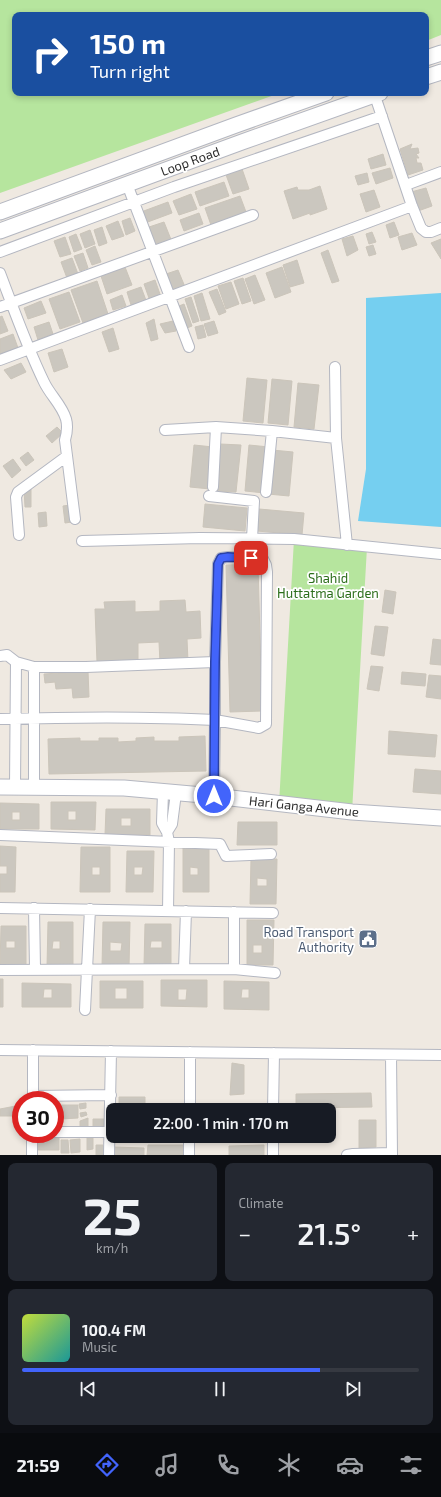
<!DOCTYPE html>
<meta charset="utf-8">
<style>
:root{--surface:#171b24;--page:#242831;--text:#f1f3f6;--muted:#9ea1a6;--line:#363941;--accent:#4264fb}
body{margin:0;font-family:"Exo 2",sans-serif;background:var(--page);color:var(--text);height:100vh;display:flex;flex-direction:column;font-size:15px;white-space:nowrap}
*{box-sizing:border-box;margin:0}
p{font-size:13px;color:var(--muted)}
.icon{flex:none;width:22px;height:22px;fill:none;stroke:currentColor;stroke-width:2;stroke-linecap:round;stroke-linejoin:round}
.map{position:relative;height:1155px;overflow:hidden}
.drawer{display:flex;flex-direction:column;gap:8px;padding:8px;background:#0d0f14;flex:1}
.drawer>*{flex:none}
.guide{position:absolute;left:12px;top:12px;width:417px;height:84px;border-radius:8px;box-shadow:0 2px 6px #0003;background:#1a4fa0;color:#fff;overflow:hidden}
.speed{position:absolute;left:12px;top:1091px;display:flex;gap:8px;font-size:20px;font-weight:700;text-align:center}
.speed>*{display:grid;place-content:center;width:52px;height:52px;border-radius:50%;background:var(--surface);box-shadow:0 2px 6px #0003;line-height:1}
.speed .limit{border:6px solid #d22;background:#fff;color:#111}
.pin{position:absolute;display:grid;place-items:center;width:34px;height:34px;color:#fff;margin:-17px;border-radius:8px;box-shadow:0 2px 6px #0006}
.me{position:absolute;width:44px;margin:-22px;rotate:0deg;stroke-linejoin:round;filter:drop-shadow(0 0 3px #0008)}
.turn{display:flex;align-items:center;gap:14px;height:84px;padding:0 12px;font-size:18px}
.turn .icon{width:52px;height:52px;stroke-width:2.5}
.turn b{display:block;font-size:28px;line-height:34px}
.big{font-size:30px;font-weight:600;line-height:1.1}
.drawer .widget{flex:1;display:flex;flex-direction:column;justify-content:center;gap:6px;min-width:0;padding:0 14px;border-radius:8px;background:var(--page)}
.drawer .dial{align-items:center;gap:0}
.dial b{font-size:52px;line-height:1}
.song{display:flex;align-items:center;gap:12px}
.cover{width:48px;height:48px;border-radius:6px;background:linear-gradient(135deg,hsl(70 70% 55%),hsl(180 70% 35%))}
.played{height:4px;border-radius:2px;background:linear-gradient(90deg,var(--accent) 75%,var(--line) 75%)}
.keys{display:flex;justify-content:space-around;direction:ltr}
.heat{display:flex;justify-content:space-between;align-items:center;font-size:22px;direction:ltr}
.drawer .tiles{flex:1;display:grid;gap:8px;grid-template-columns:1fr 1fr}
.widget:last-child{grid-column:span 2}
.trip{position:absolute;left:106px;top:1103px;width:230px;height:40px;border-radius:8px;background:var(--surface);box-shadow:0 2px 6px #0003;font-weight:600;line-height:40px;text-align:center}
.menu{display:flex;height:64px;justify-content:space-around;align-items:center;background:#090b0e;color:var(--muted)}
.menu .icon{width:28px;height:28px}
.menu .on{color:var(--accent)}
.menu b{font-size:18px;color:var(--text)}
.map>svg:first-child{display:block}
</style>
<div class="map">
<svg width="441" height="1155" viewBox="0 0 441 1155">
<rect width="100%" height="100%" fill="#efe9e1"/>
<!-- green -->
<path fill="#b6e59e" d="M0 0H441V35L426 41V15H15V93H280L0 193Z
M294 539 367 547 352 812 279 804Z"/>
<!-- water -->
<path fill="#75cff0" d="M441 293V527L358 521 366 469V298Z"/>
<!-- building -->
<path fill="#cbc7bf" stroke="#cbc5ba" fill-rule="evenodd" d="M412 144 410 149 418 148 419 153 416 154 419 158H416L417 163H421L423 170 408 175 400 149Z
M383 154 386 165 371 169 368 159Z
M241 166 249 189 233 194 225 172Z
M390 168 393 178 376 184 372 173Z
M367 173 369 182 358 185 355 176Z
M224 182 229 196 200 206 195 192Z
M320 186 327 209 310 215V213L293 219 284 191 297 187 298 190H309Z
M426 188 432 206 418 211 411 192Z
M374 190 380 207 366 212 360 194Z
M191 194 197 209 179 215 173 201Z
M240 196 246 212 211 225 205 208Z
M168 202 172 213 145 223 141 212Z
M199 213 203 224 184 231 180 220Z
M130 218 135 231 126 235 122 221Z
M118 221 124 236 112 240 106 226Z
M164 222 172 242 153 249 146 228Z
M394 222 399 235 390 238 386 225Z
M102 227 107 243 99 246 94 230Z
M90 230 95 244 85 248 80 234Z
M372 232 376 242 369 244 366 234Z
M412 233 417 245 402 250 398 237Z
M76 234 82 249 74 252 69 237Z
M353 236 358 250 347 256 342 239Z
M65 237 71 254 60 257 54 241Z
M441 239V259L431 243Z
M373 245 376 254 369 256 366 247Z
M95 246 101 262 92 265 86 250Z
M328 250 339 281 332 283 321 253Z
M83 253 88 268 80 271 74 256Z
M72 258 78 274 67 278 61 262Z
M297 260 304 283 290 287 283 265Z
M125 267 132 285 107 294 101 276Z
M282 267 291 292 275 298 266 273Z
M178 270 185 287 173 292 166 274Z
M255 275 265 300 254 304 245 279Z
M243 278 251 301 242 304 234 281Z
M155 280 161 297 150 301 144 284Z
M97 281 108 314 83 323 71 290Z
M231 282 239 304 226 309 218 286Z
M141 287 147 303 132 308 127 292Z
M217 289 226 312 219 315 209 292Z
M69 292 80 322 60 329 49 299Z
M202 293 210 319 201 321 194 296Z
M122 295 126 306 113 310 110 300Z
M191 297 199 321 193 323 185 299Z
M41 301 46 313 28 319 24 308Z
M184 304 192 326 187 328 179 306Z
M2 316 8 331 0 334V317Z
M154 319 158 339 151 341 146 323Z
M173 321 176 331 165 333 160 324Z
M214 321 218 333 208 336 204 324Z
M49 322 53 334 38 340 34 327Z
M203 325 206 337 198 339 195 327Z
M113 328 119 349 109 352 102 332Z
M13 334 18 348 0 354V339Z
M62 349 68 367 54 372 48 353Z
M21 363 26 372 11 379 4 370Z
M247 378 267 380 263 423 243 421Z
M272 379 292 381 288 425 268 423Z
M298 383 319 385 314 429 294 427Z
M57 427 63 433 52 443 46 436Z
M220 444 241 445 236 492 216 491Z
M194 445 213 447 210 489 190 487Z
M249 445 269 447 265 493 245 491Z
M272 450 293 452 289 496 268 494Z
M28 452 34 460 26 466 20 458Z
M13 459 21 470 12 478 3 466Z
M24 489H31V507H25Z
M205 504 247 508 245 531 203 527Z
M70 505 72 522 65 523 63 506Z
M259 509 304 513 302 535 257 531Z
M46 512 47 526 39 527 38 513Z
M258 564 262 711 230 712 226 565Z
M385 590 396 592 393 614 382 612Z
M185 600 186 612 200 611 201 638 187 639 188 662 160 663 159 642 138 643V661L97 662 95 609H105L104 602 135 601V612L160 611V601Z
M375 626 388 627 384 656 371 654Z
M433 639 441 640V665L430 664Z
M371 666 383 667 379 691 367 689Z
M88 671 89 697 73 698 72 688 56 689 55 682 45 683 44 674Z
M402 672 426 674 425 686 401 684Z
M429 675 441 676V699L426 697Z
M389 731 437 735 435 757 388 754Z
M205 736 206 771 49 774 48 739 80 738V741H99V738H118V742L136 741V738L154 737V741H179V737Z
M415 769 441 771V794L413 792Z
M51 802H96L95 830 51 829ZM68 811H76V820H68Z
M0 803 39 804V829H0ZM12 812H20V820H12Z
M106 809H150V835H105ZM121 818H131V826H121Z
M238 822H277V845H237Z
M0 846 16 847 15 892H0V874H7V866H0Z
M81 847H110V892H80ZM92 867H100V875H92Z
M183 848 209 849V892H183ZM190 867 198 868V875H190Z
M127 851H154L153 892H126ZM134 867H143L142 875H134Z
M251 859H277L276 904H250ZM257 878 267 879V886H257Z
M247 920H274L273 965H247ZM253 945H262V953H253Z
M48 922H73V967H47ZM53 941H60V949H52Z
M103 922H130L129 967H102ZM110 942 122 943 121 951H110Z
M145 924H171V966H144ZM151 941H162V948H150Z
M1 926H26V966H0ZM6 941H15V948H6Z
M0 979H3V1007H0Z
M161 980H207V1007L161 1006ZM178 989H187L186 1000H178Z
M100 981H143V1008H100ZM115 988H127V999H115Z
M224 981 269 982V1010L224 1009ZM242 989H249V998H241Z
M22 983 71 984V1007H22ZM44 989H52V998H43Z
M232 1063 244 1065V1094L230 1095Z
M371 1093 372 1107 296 1108V1094Z
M119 1097H145V1108H119Z
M86 1103V1108L80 1109 79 1104Z
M21 1105V1116H0V1109Z
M61 1105H78V1118L61 1119Z
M86 1112 87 1115 81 1117 80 1113Z
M88 1118V1128L80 1129V1121Z
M93 1119H105V1130H93Z
M55 1120 60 1121V1127H55Z
M359 1120H376V1147L359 1148Z
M59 1136V1150H38L37 1137Z
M87 1138H93V1149L87 1150Z
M80 1139V1152L71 1153 70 1140Z
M61 1140H68L69 1153H61Z
M96 1145H103L104 1155H96Z
M148 1145H183V1155H147Z
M264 1145V1155H229V1146Z
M114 1147 144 1148V1155H114Z"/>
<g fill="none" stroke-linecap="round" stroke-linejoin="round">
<defs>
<path id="street" d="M374 93 412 206 421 228 426 232H431L441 228
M127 184 189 347
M406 185 441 172
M0 252 174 187 382 116
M0 273C14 310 27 347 44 382 50 395 62 405 66 419 68 426 67 433 65 440L75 519
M0 307 253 215
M0 360 412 206
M335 367 336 438 347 545
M165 430 216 427 272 431 336 438
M213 487 216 427
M266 492 272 431
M209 496 254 501 252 539
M19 535 16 497 18 492 67 456
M82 541 200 538 294 539 441 554
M0 656 7 655 16 662 15 787
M16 662 34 667H86L215 662
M34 667V787
M0 719C72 717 144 716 215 720V662L218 564 221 558 228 557 263 559 266 565 267 572 266 724 259 728 215 720 214 796
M163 792 162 823 167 832 169 842 168 911
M167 832 172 824 176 793
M0 835 220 844 226 856 271 854
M0 908 273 913
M34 908 35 969
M184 969 186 911
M234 969V912
M0 970 234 969 275 973
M85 1010 90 909
M0 1050 441 1055
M391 1055 392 1155
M33 1096 111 1095
M33 1100V1050
M190 1110V1052
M273 1110 274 1053
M55 1132H109
M32 1155V1134
M109 1155 111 1051
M189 1155V1136
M273 1155V1136
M347 1155 353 1154 392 1153"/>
<path id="secondary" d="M426 58 441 53
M426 77 441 72
M0 212 236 125 326 93
M0 231 242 142 380 93
M0 787 124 788 214 796 352 812 441 818"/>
</defs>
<!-- street casing -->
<use href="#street" stroke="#b4b7c1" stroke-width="12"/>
<!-- secondary casing -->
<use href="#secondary" stroke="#b4b7c1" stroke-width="17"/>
<!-- street -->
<use href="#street" stroke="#fff" stroke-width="10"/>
<!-- secondary -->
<use href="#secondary" stroke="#fff" stroke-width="15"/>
</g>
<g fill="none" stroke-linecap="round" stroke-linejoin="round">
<defs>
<path id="route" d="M214 796 215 662 218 564 221 558 228 557 251 558"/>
</defs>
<!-- route casing -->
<use href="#route" stroke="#2b41a3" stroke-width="10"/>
<!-- route -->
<use href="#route" stroke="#4264fb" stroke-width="7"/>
</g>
<!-- icons -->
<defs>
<symbol id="civic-square" viewBox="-11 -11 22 22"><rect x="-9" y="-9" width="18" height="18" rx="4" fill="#5c6f8a" stroke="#fff"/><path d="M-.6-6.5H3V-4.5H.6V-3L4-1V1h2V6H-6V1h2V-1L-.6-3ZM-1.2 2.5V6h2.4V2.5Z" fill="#fff"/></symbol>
</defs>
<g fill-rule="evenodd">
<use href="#civic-square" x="357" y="928" width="22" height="22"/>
</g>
<g text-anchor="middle" stroke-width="3.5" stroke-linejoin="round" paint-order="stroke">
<!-- street labels -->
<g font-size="13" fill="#2e2e2e" stroke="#fff">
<text transform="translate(190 161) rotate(-20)" y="5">Loop Road</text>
<text transform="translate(304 806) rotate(6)" y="5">Hari Ganga Avenue</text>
</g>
<!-- park labels -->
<g font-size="13" fill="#2c6e1b" stroke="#fff">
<text x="328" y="583">Shahid<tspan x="328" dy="15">Huttatma Garden</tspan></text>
</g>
<!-- service labels -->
<g font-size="13" fill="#4e5e75" stroke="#fff" text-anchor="end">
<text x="354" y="937">Road Transport<tspan x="354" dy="15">Authority</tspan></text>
</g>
</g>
</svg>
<div class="speed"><div class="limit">30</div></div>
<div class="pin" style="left:251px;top:558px;background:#d93025"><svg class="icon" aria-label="arrive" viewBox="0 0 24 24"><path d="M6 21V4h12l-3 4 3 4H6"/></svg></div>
<svg class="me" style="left:214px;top:796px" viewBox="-20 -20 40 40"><circle r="17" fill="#4264fb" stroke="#fff" stroke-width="3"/><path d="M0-11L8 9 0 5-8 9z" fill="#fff"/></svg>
<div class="trip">22:00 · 1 min · 170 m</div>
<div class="guide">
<div class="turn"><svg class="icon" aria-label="right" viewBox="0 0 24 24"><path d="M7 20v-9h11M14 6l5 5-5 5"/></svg><div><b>150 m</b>Turn right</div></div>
</div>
</div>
<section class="drawer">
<div class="tiles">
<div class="widget dial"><b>25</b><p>km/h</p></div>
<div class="widget"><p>Climate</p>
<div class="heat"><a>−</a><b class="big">21.5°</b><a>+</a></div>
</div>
<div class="widget">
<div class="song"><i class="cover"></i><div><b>100.4 FM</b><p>Music</p></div></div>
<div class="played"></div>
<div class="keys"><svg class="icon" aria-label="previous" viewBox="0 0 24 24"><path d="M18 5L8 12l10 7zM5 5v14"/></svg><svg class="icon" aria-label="pause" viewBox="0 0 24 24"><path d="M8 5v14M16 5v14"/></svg><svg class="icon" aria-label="next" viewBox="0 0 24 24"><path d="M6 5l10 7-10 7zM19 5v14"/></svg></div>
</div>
</div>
</section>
<nav class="menu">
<b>21:59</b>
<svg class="icon on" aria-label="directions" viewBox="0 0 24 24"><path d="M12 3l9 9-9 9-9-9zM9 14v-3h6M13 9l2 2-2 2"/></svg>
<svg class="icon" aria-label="music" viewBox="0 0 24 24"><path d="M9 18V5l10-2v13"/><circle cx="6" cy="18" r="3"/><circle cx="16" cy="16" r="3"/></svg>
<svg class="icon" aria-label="phone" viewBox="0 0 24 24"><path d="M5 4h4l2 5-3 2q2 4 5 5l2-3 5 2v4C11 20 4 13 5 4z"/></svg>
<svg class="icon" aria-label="climate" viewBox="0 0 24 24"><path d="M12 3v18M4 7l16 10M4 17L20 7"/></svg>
<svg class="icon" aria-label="car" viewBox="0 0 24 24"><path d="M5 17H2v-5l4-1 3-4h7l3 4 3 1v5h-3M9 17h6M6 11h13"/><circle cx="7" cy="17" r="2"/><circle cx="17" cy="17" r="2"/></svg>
<svg class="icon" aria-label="filters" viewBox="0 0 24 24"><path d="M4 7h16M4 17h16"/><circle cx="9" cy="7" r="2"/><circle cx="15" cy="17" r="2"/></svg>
</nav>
